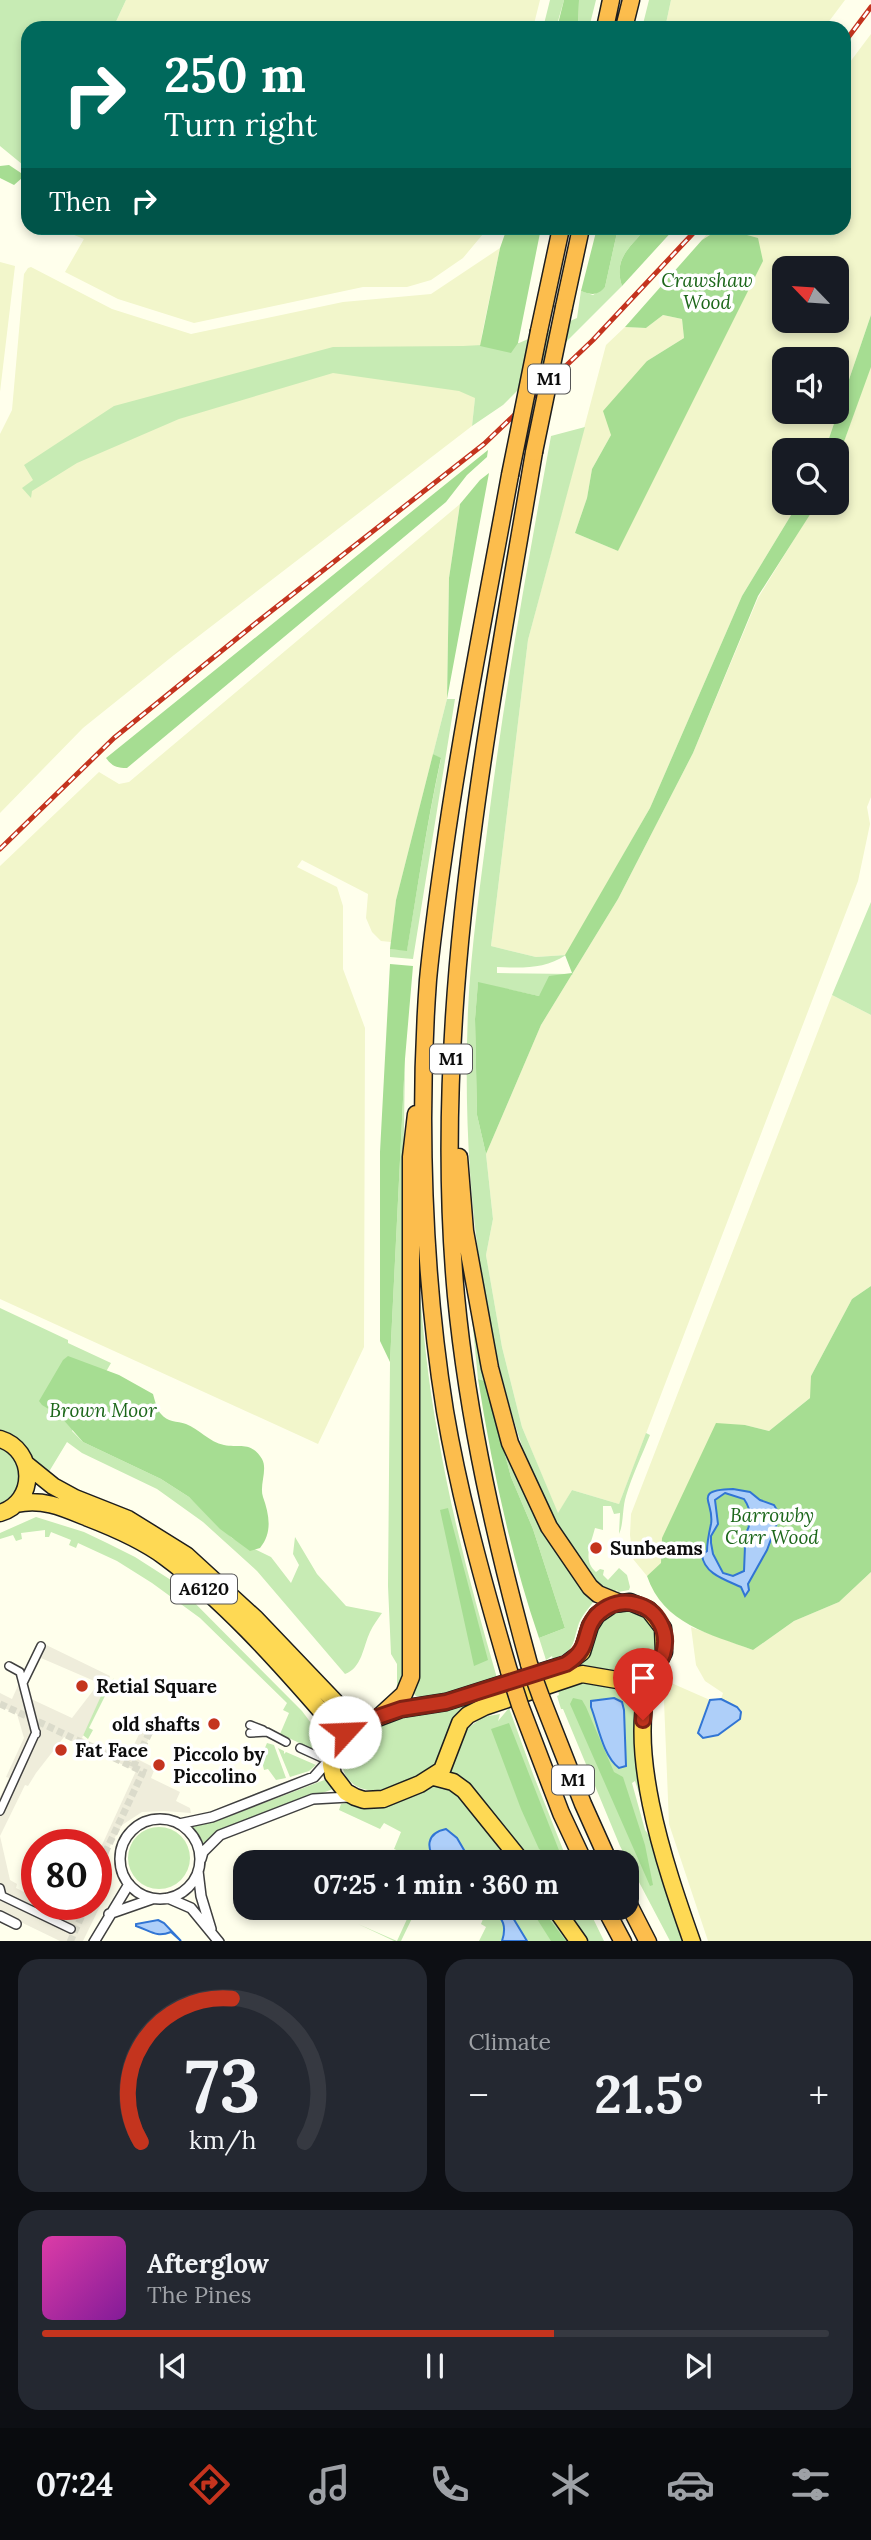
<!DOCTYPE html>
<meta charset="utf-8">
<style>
:root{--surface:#171b24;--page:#242831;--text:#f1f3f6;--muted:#9ea1a6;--line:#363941;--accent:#c4341e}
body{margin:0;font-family:Lora,serif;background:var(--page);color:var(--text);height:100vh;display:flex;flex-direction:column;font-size:26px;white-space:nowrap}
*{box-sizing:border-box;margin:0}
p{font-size:23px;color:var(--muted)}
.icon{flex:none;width:38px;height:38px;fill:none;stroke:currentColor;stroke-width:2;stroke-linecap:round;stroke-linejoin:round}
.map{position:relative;height:1941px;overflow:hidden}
.details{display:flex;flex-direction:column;gap:18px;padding:18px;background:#0d0f14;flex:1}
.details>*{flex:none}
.banner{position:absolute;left:21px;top:21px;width:830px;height:214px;border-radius:21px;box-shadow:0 4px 10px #0003;background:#00695c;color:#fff;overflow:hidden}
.needle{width:46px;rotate:295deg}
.controls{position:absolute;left:772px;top:256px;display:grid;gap:14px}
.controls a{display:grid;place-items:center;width:77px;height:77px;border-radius:14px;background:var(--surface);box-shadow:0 4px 10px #0003;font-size:35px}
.speed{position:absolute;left:21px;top:1829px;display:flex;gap:14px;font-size:35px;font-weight:700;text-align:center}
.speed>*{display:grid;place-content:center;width:91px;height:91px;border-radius:50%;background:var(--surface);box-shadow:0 4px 10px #0003;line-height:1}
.speed .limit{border:10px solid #d22;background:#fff;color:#111}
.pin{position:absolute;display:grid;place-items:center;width:60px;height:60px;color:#fff;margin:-72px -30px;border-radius:50% 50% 50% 0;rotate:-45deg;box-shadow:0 0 7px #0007}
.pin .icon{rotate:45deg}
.me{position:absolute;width:77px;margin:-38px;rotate:65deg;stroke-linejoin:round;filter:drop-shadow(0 0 5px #0008)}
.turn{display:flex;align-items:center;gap:24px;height:147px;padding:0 28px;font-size:32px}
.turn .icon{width:91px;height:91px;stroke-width:2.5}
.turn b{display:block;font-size:49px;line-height:60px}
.then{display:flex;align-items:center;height:66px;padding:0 28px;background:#0003;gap:14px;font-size:26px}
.big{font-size:52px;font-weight:700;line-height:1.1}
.details .card{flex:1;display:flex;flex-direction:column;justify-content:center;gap:10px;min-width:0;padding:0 24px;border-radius:21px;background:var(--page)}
.details .dial{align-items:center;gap:0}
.dial svg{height:182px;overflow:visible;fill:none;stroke:var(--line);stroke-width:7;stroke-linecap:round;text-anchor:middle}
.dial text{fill:var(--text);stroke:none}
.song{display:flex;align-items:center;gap:21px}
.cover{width:84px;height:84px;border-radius:10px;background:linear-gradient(135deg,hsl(320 70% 55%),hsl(290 70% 35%))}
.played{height:7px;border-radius:4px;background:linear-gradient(90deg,var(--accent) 65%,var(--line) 65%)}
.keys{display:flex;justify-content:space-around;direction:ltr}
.heat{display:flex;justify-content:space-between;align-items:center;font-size:38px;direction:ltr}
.details .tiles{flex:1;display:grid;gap:18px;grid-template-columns:1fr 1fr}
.card:last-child{grid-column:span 2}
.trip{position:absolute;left:233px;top:1850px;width:406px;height:70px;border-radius:21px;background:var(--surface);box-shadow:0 4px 10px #0003;font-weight:700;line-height:70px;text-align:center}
.tabs{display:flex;height:112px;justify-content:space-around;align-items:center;background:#090b0e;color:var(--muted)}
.tabs .icon{width:49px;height:49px}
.tabs .selected{color:var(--accent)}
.tabs b{font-size:32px;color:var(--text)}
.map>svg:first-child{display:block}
</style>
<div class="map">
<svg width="871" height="1942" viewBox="0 0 871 1942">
<rect width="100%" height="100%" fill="#ffffec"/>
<!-- farmland -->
<path fill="#f2f6cb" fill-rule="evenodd" d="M126 0H540L533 28H113Z
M671 0H845L824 28H665Z
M871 34V315L825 450H784V502H799L742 596 650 808 566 955 536 957 491 946 528 640 606 345 625 327 646 328 663 315 682 319 684 338 647 361 611 435 592 469 587 498 575 533 618 551 721 228 702 240 712 228H844V70ZM784 268H836V320H784ZM784 359H836V411H784Z
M57 228H488L463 258 431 280 407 287H363L194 323 118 299 65 272 84 239Z
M500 248 482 334 472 426 174 655 83 728 0 813V434L12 410 24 274 28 268 31 267 112 309 191 334 343 302 431 294Z
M0 262 15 266 0 392Z
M871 365V797L867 807 870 824 858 881 619 1504 572 1490 558 1514 522 1427 502 1347 486 1255 493 1219 486 1154 541 1025 618 899 693 753 758 598 817 502H836L837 461Z
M460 504 449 578 447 699 396 900 391 942 381 941 372 932 366 918 368 894 302 860 297 867 337 887 343 906V969L365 1028 364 1347 318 1444 0 1299V866L99 772 119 784 129 782Z
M832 995 871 1015V1286L852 1299 811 1376V1397L769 1431 745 1425 662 1538V1563L647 1576 633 1559 630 1535 631 1514Z
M871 1572V1941H708L669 1824 664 1701 669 1682 710 1700 700 1724 737 1707 721 1699 723 1693 705 1681 696 1665 691 1627 753 1650 794 1621 839 1602Z"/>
<!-- green -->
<path fill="#c7ebb4" d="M0 0H126L113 28H28V169L0 146Z
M550 0H564L556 28H543Z
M579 0H596L589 28H578Z
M649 0H671L665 28H642Z
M618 228H646C630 248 613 258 622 286L503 405 472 426 475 398 459 391 333 373 179 419 77 463 32 491 31 498 22 488 33 480 24 465 114 406 333 347 463 346 519 343 577 318 581 291 593 295 605 287Z
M585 427 528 640 491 946 536 957 566 955C545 969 523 968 497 967V973L573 974 539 996 478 983 475 1019 477 1115 486 1154 493 1219 486 1255 502 1347 522 1427 558 1513 572 1490 619 1504 646 1433 650 1435C642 1455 632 1476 626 1496 622 1509 624 1523 619 1534L620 1513 614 1514 611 1506H603V1530L595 1528C591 1544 582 1560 596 1572L600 1569 604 1570 603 1575 608 1580 619 1568 627 1575 630 1587 629 1590 618 1592 617 1590 614 1592 596 1585 598 1582C547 1527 521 1452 503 1381 472 1261 463 1134 468 1010 471 945 481 881 489 816 505 689 528 562 551 436Z
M447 699H455L413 959 390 957V949L407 950C418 886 427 822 441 759L433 754Z
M871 902V1015L832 995Z
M405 1059 402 1263 405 1673 401 1690 397 1688V1664L391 1654 388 1586 390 1362Z
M414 1224C420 1295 425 1366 438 1435 452 1518 474 1598 497 1678L437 1698 416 1696 413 1693Z
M465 1247 475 1309 550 1542 583 1588 596 1598C590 1607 583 1614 579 1623 572 1644 576 1650 553 1659L552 1656 546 1660 539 1638 565 1628 533 1529 511 1477 485 1381 478 1379Z
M0 1308 68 1340V1343L111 1363 72 1431 83 1442 161 1479 189 1497 232 1538 271 1557 291 1583 299 1565 293 1554 295 1537 317 1574 346 1606 382 1613C378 1619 373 1625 370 1632 363 1647 362 1668 345 1674L257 1571 203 1522 157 1489 82 1453 67 1442 47 1475 0 1433Z
M0 1445 16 1455 23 1476 16 1497 0 1508Z
M36 1517 84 1532 107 1543 135 1557 174 1582 302 1711 320 1735 321 1753 280 1734 289 1713 283 1710 287 1703 200 1618 152 1583 117 1561 78 1543 76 1548 69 1545 71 1540 51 1532 49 1537H45V1530L21 1533 22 1539 16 1541 13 1535 0 1539V1533Z
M621 1608 643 1613 657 1630 656 1653 651 1662 642 1669 631 1673 590 1669 454 1722 447 1733 441 1760C427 1771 397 1788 379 1790 360 1793 342 1781 342 1761 342 1753 346 1743 353 1738 371 1723 414 1712 438 1705 482 1692 527 1678 571 1665L601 1619Z
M114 1678 89 1728 93 1730 88 1739 75 1729Z
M585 1682 620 1689 642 1690 643 1805 635 1781 632 1783 645 1830 654 1842 686 1941H670L620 1846 563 1709H561L557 1696 559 1695 558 1691Z
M509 1708 533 1774 568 1862H530L519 1848 446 1774 454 1762 467 1725 468 1728 483 1717 500 1714 498 1721Z
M267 1743 274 1745 286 1778 276 1780 268 1769 264 1770 261 1757Z
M278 1748 284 1751V1754L286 1752 316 1765 309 1771 290 1777Z
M327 1779 333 1789 216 1833 202 1845 192 1827 217 1821Z
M438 1785 450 1787 513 1862H408L404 1860 406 1854 394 1849 401 1832 384 1823 380 1829 339 1810 341 1804Z
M128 1858a31 31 0 1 1 62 0a31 31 0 1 1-62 0Z
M412 1908H417L401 1941H394L358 1924 397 1941Z
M462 1908H546L570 1941H479L486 1927 481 1924 483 1919Z
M563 1908H588L604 1941H586Z"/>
<!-- forest -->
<path fill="#a6dd92" d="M564 0H579L578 28H557Z
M9 165 21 173 22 178 14 185 0 178V166Z
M507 228H541L518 343 511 353 480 346 500 248Z
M597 228H618L605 287C597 296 592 295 581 291Z
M646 228H675L622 286C613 258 630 248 646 228Z
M721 228 758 238 763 261 618 551 575 533 587 498 592 469 611 435 603 411 647 361 684 338 682 319 663 315 646 328 625 327 702 240Z
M871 315V367L837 461 836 450H825Z
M488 450 487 457 467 475 446 502 127 768C116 768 112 766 106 758Z
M489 473 447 699 449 578 460 504 480 480Z
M799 502H818L758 596 693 753 618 899 541 1025 486 1154 477 1115 475 1019 478 982 539 996 549 976 572 973 565 955 650 808 742 596Z
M433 754 441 758C427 822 418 886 407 951L390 949 396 900Z
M390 964 413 966 405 1059 390 1362 380 1341V1152Z
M871 1286V1572L839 1602 794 1621 753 1650C710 1634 663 1624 647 1576L661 1563 662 1538 716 1423 745 1425 769 1431 810 1398 811 1376 852 1299Z
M68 1356 119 1375 153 1394C155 1401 157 1410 161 1414 167 1422 177 1421 186 1424 199 1429 209 1442 224 1445 240 1448 251 1441 262 1459 268 1470 259 1485 263 1497 269 1514 273 1532 260 1548L250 1551 220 1529 189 1497 161 1479 83 1442 60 1416 42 1405 39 1401 63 1360Z
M478 1379 485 1381 511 1477 533 1529 565 1628 539 1638C510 1553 492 1467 478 1379Z
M448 1508 488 1660 474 1666 440 1510Z
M573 1698 582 1700 586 1707 614 1772 623 1777 645 1845 653 1885 650 1886 570 1704Z
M509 1723 562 1858 559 1862 539 1849 521 1809 491 1729Z
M530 1908H541L566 1941H551Z"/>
<!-- plaza -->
<path fill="#efeddb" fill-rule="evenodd" d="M38 1641 110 1676 82 1738 127 1759 147 1718 156 1723 139 1760 155 1768 151 1778 180 1792 176 1801 190 1808 191 1813 164 1811 142 1812 122 1825 109 1848 108 1865 112 1882 110 1890 102 1902 83 1941H60L0 1912V1797L9 1778 6 1777 24 1738 17 1714 0 1706V1693L12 1699ZM41 1658 99 1683 72 1718 29 1698 25 1689ZM64 1737 136 1771 96 1858V1904H76L72 1913 54 1904H37V1895L33 1894 32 1896 16 1888 17 1884 10 1880 0 1836 25 1785 28 1786 36 1773Z"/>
<!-- water -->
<path fill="#aecff9" stroke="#3175d4" stroke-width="2" fill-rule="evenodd" d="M733 1489 750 1492 760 1500 774 1505 780 1515 767 1550 748 1584 749 1590 745 1596 741 1587C726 1580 704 1574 702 1555L707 1551C707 1542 709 1533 711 1524 715 1502 691 1490 733 1489ZM725 1493 744 1499C753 1512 752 1527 742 1538L745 1546 744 1571 733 1576 723 1573 713 1554 711 1543V1536L718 1524 715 1500Z
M614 1698 622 1702 624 1710 626 1766 619 1768C603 1756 598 1725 591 1707V1701Z
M721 1699 737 1707 741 1712 740 1719 718 1735 703 1738 698 1733 710 1700Z
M446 1829 457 1838 471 1862H438C425 1849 426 1833 446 1829Z
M493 1908H507L527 1941H502C507 1926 503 1920 493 1908Z
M158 1920 164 1923 181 1941 171 1932C156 1938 151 1931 136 1926V1924Z"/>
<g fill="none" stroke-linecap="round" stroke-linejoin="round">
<!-- pedestrian-tunnel -->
<path stroke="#dbdbcb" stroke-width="7" stroke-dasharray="7 3.5" stroke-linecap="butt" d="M0 1704C49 1726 97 1750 146 1773
M133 1767 155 1721 163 1724
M96 1872 143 1772
M96 1873 101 1875 96 1884
M70 1942 87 1904"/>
<defs>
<path id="pedestrian" d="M9 1666 20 1672 36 1734
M23 1683 41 1646
M250 1725 263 1730
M250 1733 267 1732 286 1742
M300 1748 322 1758
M0 1811 36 1732
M0 1888 2 1896 71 1929"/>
<path id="minor" d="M120 1859a40 40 0 1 1 80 0a40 40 0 1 1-80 0Z
M179 1824 212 1817 314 1777 329 1760
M201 1859 203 1852 220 1835 313 1799 349 1797
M198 1871 201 1896 211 1929
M168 1898 191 1908 219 1942
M109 1914 152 1899
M0 1916 16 1924
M94 1942 129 1884"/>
<path id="trunk" d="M0 1439C36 1450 37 1502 0 1513
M27 1465 53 1486 75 1498 128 1519 186 1555 256 1619 341 1708 366 1721
M16 1504C43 1498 64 1508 88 1518 114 1528 142 1540 165 1557 222 1599 275 1658 322 1712L329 1726 332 1751
M630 1602 649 1610 663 1628 664 1652 658 1664 649 1673 641 1678 623 1681 582 1674 484 1707 468 1715 460 1723 442 1770 420 1784 383 1799 364 1800 355 1797 346 1792 333 1775 331 1765 332 1751 337 1740 348 1729 401 1709 446 1702 566 1664 582 1652 590 1626 597 1615 613 1604Z
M655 1667C620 1738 667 1871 692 1942
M434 1777 453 1782 464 1790 522 1862
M555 1908 579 1942"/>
<path id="motorway" d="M605 28 611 0
M624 28 631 0
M564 307 581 228
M539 331 561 228
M459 1157 465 1231 490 1368 510 1443 549 1527 590 1587 598 1594 620 1603
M529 1664C496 1543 468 1421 456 1296 430 1012 487 730 534 452
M509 1671C484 1585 460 1499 445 1411 423 1275 418 1117 428 980 432 937 438 895 444 853 462 726 487 601 510 475
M541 1697 583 1804 609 1862
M520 1705 561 1813 584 1862
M380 1716 404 1694 411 1677V1157L416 1114
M626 1899 648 1942
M605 1908 623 1942"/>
</defs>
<!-- pedestrian casing -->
<use href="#pedestrian" stroke="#404040" stroke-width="10"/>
<!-- minor casing -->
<use href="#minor" stroke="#404040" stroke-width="12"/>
<!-- trunk casing -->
<use href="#trunk" stroke="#1e1e1e" stroke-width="19"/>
<!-- motorway casing -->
<use href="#motorway" stroke="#1e1e1e" stroke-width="19"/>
<!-- pedestrian -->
<use href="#pedestrian" stroke="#fff" stroke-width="7"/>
<!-- minor -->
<use href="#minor" stroke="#fff" stroke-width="9"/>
<!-- trunk -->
<use href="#trunk" stroke="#fed954" stroke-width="16"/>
<!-- motorway -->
<use href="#motorway" stroke="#fcbd4d" stroke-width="16"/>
<defs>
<path id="rail" d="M844 43 871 7
M0 849 114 738 256 623 484 444 593 340 698 228"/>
</defs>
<!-- rail casing -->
<use href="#rail" stroke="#c4341e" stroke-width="5"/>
<!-- rail -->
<use href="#rail" stroke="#fff" stroke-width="2.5" stroke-dasharray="8" stroke-linecap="butt"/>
<defs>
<path id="motorway-bridge" d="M534 452 564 307
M510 475 539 331
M529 1664 541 1697
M509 1671 520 1705"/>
</defs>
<!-- motorway-bridge casing -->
<use href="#motorway-bridge" stroke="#1e1e1e" stroke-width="19" stroke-linecap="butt"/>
<!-- motorway-bridge -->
<use href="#motorway-bridge" stroke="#fcbd4d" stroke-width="16"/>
</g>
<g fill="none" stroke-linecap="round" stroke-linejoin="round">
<defs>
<path id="route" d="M345 1732 366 1721 401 1709 446 1702 566 1664C594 1647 580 1629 600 1612 610 1604 623 1600 636 1604 658 1609 670 1633 663 1654 660 1663 654 1669 650 1678 645 1692 644 1706 643 1720"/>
</defs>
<!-- route casing -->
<use href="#route" stroke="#7f2214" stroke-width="18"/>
<!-- route -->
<use href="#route" stroke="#c4341e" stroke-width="12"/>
</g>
<!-- markers -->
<g fill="#c4341e" stroke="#fff" stroke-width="2.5">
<circle cx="596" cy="1548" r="7"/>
<circle cx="82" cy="1686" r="7"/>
<circle cx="214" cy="1724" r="7"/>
<circle cx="61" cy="1750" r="7"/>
<circle cx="159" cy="1765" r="7"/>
</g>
<g text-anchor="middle" stroke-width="7" stroke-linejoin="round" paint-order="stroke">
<!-- shield labels -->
<g fill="#fff" stroke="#565656" stroke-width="2">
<rect x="528" y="364.5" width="42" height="29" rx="5"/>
<rect x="430" y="1044.5" width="42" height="29" rx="5"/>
<rect x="171" y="1574.5" width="66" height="29" rx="5"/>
<rect x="552" y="1765.5" width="42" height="29" rx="5"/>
</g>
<g font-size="18" font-weight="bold" fill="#0d0d0d">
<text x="549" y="385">M1</text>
<text x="451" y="1065">M1</text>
<text x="204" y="1595">A6120</text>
<text x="573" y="1786">M1</text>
</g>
<!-- park labels -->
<g font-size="19" font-style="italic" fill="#1c671a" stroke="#fff">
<text x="707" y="287">Crawshaw<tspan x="707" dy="22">Wood</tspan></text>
<text x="103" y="1417">Brown Moor</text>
<text x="772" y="1522">Barrowby<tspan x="772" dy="22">Carr Wood</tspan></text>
</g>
<!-- poi labels -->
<g font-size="19" font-weight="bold" fill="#0d0d0d" stroke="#fff" text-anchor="start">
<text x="610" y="1555">Sunbeams</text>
<text x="96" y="1693">Retial Square</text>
<text x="200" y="1731" text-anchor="end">old shafts</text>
<text x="75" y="1757">Fat Face</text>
<text x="173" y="1761">Piccolo by<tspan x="173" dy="22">Piccolino</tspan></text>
</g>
</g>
</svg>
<div class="controls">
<a><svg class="needle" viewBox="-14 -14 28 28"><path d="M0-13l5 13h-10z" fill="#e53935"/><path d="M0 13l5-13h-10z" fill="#9ea1a6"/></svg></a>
<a><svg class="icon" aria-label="sound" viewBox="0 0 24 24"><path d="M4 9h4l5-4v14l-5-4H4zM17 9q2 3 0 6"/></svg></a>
<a><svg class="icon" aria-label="search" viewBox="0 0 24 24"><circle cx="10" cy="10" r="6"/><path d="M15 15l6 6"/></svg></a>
</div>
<div class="speed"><div class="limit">80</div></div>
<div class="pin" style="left:643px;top:1720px;background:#d93025"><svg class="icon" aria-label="arrive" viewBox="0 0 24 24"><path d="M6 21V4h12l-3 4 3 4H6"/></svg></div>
<svg class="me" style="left:345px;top:1732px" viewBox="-20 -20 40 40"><circle r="19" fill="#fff"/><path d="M0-13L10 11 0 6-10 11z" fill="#c4341e"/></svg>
<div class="trip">07:25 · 1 min · 360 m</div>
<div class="banner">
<div class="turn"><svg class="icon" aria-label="right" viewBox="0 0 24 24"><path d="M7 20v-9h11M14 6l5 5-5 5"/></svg><div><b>250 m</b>Turn right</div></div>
<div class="then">Then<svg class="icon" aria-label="right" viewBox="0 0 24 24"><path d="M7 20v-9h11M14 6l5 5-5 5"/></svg></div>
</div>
</div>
<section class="details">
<div class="tiles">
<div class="card dial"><svg viewBox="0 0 100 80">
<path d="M14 69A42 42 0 1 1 86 69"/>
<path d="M14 69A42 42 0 0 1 54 6" stroke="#c4341e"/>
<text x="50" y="56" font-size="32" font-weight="700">73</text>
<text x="50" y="72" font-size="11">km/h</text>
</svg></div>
<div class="card"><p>Climate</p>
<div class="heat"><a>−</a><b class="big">21.5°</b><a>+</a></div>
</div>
<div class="card">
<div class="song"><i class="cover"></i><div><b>Afterglow</b><p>The Pines</p></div></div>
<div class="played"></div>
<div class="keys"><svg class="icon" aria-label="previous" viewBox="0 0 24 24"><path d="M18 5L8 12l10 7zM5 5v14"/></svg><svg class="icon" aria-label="pause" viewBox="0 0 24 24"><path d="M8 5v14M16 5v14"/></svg><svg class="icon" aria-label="next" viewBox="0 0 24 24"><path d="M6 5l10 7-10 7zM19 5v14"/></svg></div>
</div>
</div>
</section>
<nav class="tabs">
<b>07:24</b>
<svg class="icon selected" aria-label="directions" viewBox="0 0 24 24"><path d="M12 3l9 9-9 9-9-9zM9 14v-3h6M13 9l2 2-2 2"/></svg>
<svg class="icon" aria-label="music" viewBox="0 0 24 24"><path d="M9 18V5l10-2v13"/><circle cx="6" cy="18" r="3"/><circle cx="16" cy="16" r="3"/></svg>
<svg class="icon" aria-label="phone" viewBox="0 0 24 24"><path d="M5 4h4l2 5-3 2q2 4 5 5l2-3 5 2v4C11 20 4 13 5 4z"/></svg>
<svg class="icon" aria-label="climate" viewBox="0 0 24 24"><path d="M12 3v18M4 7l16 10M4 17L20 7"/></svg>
<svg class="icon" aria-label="car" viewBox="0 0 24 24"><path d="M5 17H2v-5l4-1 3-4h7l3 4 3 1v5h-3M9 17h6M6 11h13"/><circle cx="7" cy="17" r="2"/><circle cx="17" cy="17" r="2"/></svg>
<svg class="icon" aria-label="filters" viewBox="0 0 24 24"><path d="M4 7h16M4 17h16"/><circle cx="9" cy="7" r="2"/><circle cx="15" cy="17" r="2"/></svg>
</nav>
